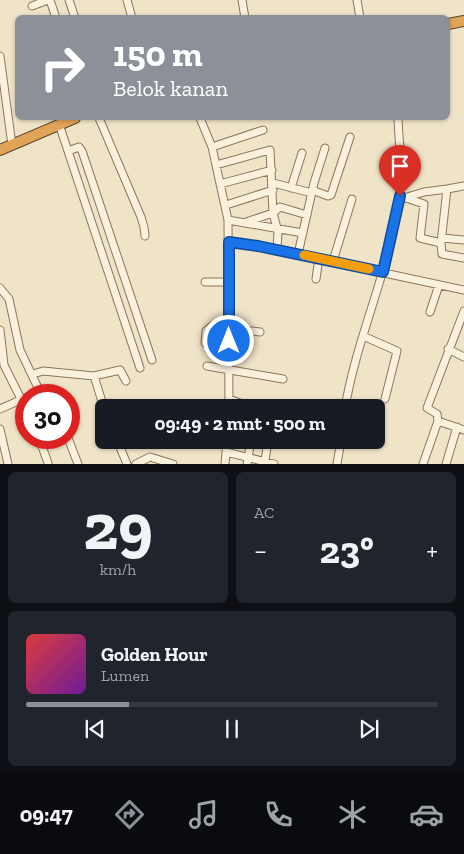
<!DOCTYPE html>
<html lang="id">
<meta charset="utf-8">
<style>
:root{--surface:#171b24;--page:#20242c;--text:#f1f3f6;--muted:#9ea1a6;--line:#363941;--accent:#8c9099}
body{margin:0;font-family:"Zilla Slab",serif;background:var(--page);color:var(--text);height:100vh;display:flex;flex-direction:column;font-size:19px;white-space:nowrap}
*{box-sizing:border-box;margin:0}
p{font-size:16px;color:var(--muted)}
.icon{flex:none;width:28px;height:28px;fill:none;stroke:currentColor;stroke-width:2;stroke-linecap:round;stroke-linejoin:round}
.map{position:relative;height:464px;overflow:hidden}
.sheet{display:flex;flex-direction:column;gap:8px;padding:8px;background:#0d0f14;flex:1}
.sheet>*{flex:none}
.banner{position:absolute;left:15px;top:15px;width:435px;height:105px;border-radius:8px;box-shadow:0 1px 4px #0004;background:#8c9099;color:#fff;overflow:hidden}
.speed{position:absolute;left:15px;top:384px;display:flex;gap:10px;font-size:25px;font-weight:700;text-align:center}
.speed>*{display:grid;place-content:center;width:65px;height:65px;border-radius:50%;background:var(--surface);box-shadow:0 1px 4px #0004;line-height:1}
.speed .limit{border:8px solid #d22;background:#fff;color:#111}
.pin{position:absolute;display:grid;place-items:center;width:42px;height:42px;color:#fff;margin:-51px -21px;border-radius:50% 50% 50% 0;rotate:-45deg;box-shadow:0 0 5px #0007}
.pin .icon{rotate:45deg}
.me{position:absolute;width:55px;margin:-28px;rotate:0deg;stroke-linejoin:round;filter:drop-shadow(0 0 4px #0008)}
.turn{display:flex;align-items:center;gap:18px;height:105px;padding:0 15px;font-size:22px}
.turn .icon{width:65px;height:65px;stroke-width:2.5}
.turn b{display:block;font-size:35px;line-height:42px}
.big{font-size:38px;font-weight:800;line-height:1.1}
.sheet .widget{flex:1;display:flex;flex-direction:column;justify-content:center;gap:8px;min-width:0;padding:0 18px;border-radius:8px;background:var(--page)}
.sheet .dial{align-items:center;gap:0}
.dial b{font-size:65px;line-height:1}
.song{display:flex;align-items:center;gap:15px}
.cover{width:60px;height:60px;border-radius:8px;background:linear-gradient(135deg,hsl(0 70% 55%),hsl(280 70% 35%))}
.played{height:5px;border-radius:2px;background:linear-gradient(90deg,var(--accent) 25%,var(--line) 25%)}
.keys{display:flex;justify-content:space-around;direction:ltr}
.heat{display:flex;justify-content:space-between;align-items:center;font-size:28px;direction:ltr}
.sheet .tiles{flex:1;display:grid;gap:8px;grid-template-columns:1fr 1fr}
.widget:last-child{grid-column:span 2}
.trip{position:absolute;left:95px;top:399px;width:290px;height:50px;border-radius:8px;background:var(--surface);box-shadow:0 1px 4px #0004;font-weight:800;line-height:50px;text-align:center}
.menu{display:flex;height:80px;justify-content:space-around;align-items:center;background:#090b0e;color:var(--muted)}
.menu .icon{width:35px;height:35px}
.menu .current{color:var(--accent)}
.menu b{font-size:22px;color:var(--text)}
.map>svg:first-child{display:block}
</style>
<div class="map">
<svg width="464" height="464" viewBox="0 0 464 464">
<rect width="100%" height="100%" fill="#f0e4c8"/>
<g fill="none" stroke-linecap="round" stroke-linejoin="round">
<defs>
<path id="minor" d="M50 0 56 18
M69 0 75 18
M127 0 132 18
M242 0 245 18
M357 0 360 18
M32 6 48 0
M0 56 12 145
M99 118 141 217 144 227 145 236
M200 118 212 147 228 220 229 408
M59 124 140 368
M212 147 263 130
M68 151 79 147 82 151 152 360
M216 165 270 150 273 213 278 232 277 250
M273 183 312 193
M220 184 272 170
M291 188 302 153
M447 189 464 186
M312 190 328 196 331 195 350 137
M400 196 424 204 420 238 441 243 447 189 424 192 407 197
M226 205 273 190
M228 220 303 233
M246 222 273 213 280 207 307 215
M442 238 464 240
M229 242 277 250 464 290
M441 243 442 254 464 258
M298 254 314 183 325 148
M333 261 352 199
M316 279 319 258
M205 282H229
M0 288 9 299 20 350 40 392 33 395
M430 312 439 285
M0 330 4 365 26 409
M363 336 397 351 385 399
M205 343 206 331 212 326 260 332
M448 349 464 357
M207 366 283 379
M33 374 43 371 94 376 104 408
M94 376 120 370 126 381
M229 399 253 408
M345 408C357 336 390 270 399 197 403 172 399 144 398 118
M0 409 25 398
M438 421 437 414 427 408 464 311
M0 429 8 464
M39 438 48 463
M68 438 78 464
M117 440 127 464
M226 452 274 464
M265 461 268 440
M136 464 150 457 173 464
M225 464 227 440
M247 464 251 440
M337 464 341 440
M423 464 438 421 464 430
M446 464 457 427"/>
<path id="highway" d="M448 24 464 21
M0 150 75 118"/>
</defs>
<!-- minor casing -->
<use href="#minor" stroke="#8d765c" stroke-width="9"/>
<!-- highway casing -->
<use href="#highway" stroke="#5b4430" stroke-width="12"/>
<!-- minor -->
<use href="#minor" stroke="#faf1dc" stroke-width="7"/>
<!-- highway -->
<use href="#highway" stroke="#e0a458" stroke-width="10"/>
</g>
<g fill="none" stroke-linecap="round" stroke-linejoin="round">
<defs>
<path id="route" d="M229 341V242L258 246 383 272 400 196"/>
</defs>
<!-- route casing -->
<use href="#route" stroke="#114b97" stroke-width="12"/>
<!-- route -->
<use href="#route" stroke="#1a73e8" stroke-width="9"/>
<!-- slow -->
<path stroke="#f59e0b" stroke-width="9" d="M304 255 369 269"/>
</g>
</svg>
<div class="speed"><div class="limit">30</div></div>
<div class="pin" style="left:400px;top:196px;background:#d93025"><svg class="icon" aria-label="arrive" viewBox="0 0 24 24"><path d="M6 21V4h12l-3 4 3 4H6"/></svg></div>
<svg class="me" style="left:229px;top:341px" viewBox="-20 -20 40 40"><circle r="17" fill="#1a73e8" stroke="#fff" stroke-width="3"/><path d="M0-11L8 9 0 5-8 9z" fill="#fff"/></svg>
<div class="trip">09:49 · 2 mnt · 500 m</div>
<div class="banner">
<div class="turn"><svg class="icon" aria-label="right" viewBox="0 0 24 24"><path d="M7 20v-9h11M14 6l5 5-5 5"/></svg><div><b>150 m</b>Belok kanan</div></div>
</div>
</div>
<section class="sheet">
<div class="tiles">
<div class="widget dial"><b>29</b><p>km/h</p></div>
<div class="widget"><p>AC</p>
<div class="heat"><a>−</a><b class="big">23°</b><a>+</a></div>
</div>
<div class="widget">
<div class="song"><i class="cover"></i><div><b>Golden Hour</b><p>Lumen</p></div></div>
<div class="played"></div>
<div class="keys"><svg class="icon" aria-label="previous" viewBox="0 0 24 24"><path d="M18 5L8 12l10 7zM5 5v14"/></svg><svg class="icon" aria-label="pause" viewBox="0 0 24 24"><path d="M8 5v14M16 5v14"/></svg><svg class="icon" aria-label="next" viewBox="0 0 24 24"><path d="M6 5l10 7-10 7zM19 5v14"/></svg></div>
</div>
</div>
</section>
<nav class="menu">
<b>09:47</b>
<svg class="icon current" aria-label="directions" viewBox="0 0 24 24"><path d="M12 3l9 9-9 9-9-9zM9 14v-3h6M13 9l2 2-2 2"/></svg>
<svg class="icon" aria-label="music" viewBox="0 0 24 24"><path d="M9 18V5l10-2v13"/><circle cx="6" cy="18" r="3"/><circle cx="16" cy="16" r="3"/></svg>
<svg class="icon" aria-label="phone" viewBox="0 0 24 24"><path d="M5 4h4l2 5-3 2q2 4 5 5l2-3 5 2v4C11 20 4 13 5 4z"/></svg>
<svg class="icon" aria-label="climate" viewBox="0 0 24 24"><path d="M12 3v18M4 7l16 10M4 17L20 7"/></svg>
<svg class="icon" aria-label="car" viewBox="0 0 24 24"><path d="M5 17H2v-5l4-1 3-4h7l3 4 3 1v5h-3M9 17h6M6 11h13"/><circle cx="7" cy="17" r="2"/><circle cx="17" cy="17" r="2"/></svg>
</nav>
